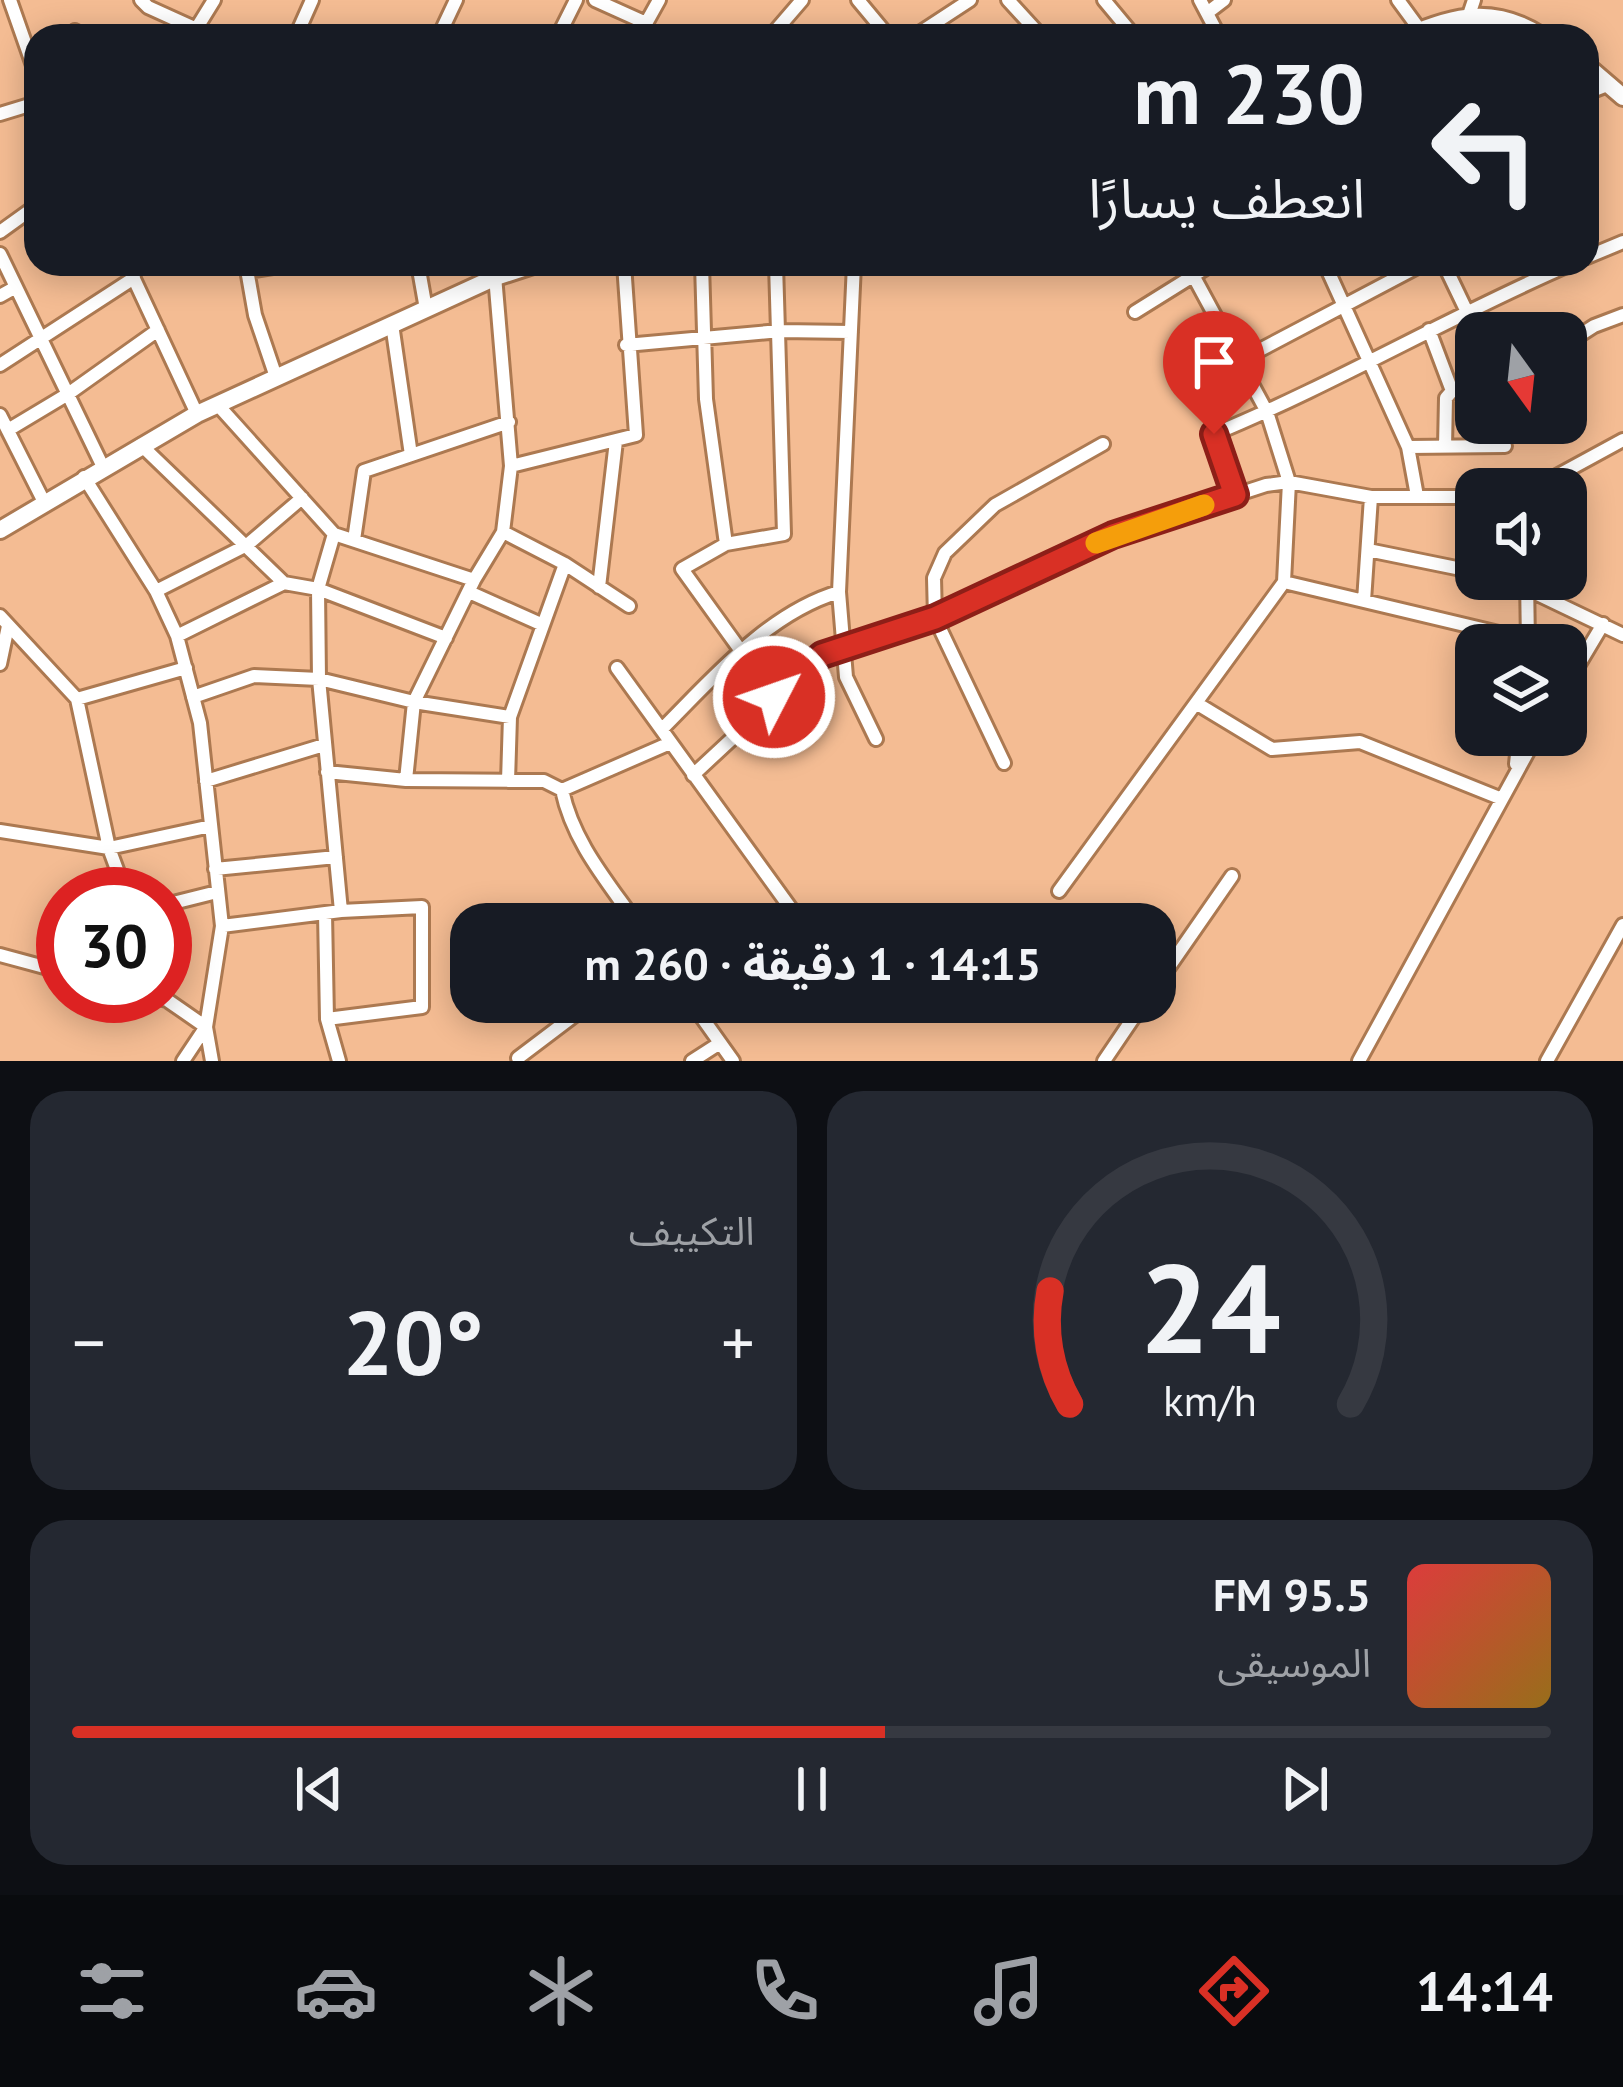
<!DOCTYPE html>
<html lang="ar">
<meta charset="utf-8">
<style>
:root{--surface:#171b24;--page:#242831;--text:#f1f3f6;--muted:#9ea1a6;--line:#363941;--accent:#d93025}
body{margin:0;font-family:"PT Sans","Noto Sans Arabic",sans-serif;background:var(--page);color:var(--text);direction:rtl;height:100vh;display:flex;flex-direction:column;font-size:45px;white-space:nowrap}
*{box-sizing:border-box;margin:0}
p{font-size:39px;color:var(--muted)}
.icon{flex:none;width:66px;height:66px;fill:none;stroke:currentColor;stroke-width:2;stroke-linecap:round;stroke-linejoin:round}
.map{position:relative;height:1061px;overflow:hidden;direction:ltr}
.drawer{display:flex;flex-direction:column;gap:30px;padding:30px;background:#0d0f14;flex:1}
.drawer>*{flex:none}
.banner{position:absolute;left:24px;top:24px;width:1575px;height:252px;border-radius:36px;box-shadow:0 6px 30px #0003;direction:rtl;background:#171b24;color:var(--text);overflow:hidden}
.needle{width:78px;rotate:165deg}
.controls{position:absolute;left:1455px;top:312px;display:grid;gap:24px}
.controls a{display:grid;place-items:center;width:132px;height:132px;border-radius:24px;background:var(--surface);box-shadow:0 6px 30px #0003;font-size:60px}
.speed{position:absolute;left:36px;top:867px;display:flex;gap:24px;font-size:60px;font-weight:700;text-align:center}
.speed>*{display:grid;place-content:center;width:156px;height:156px;border-radius:50%;background:var(--surface);box-shadow:0 6px 30px #0003;line-height:1}
.speed .limit{border:18px solid #d22;background:#fff;color:#111}
.pin{position:absolute;display:grid;place-items:center;width:102px;height:102px;color:#fff;margin:-123px -51px;border-radius:50% 50% 50% 0;rotate:-45deg;box-shadow:0 0 12px #0007}
.pin .icon{rotate:45deg}
.me{position:absolute;width:132px;margin:-66px;rotate:49deg;stroke-linejoin:round;filter:drop-shadow(0 0 9px #0008)}
.turn{display:flex;align-items:center;gap:42px;height:252px;padding:0 36px;font-size:54px}
.turn .icon{width:156px;height:156px;stroke-width:2.5}
.turn b{display:block;font-size:84px;line-height:102px}
.big{font-size:90px;font-weight:700;line-height:1.1}
.drawer .widget{flex:1;display:flex;flex-direction:column;justify-content:center;gap:18px;min-width:0;padding:0 42px;border-radius:36px;background:var(--page)}
.drawer .dial{align-items:center;gap:0}
.dial svg{height:312px;overflow:visible;fill:none;stroke:var(--line);stroke-width:7;stroke-linecap:round;text-anchor:middle}
.dial text{fill:var(--text);stroke:none}
.song{display:flex;align-items:center;gap:36px}
.cover{width:144px;height:144px;border-radius:18px;background:linear-gradient(135deg,hsl(0 70% 55%),hsl(40 70% 35%))}
.played{height:12px;border-radius:6px;background:linear-gradient(90deg,var(--accent) 55%,var(--line) 55%)}
.keys{display:flex;justify-content:space-around;direction:ltr}
.heat{display:flex;justify-content:space-between;align-items:center;font-size:66px;direction:ltr}
.drawer .tiles{flex:1;display:grid;gap:30px;grid-template-columns:1fr 1fr}
.widget:last-child{grid-column:span 2}
.trip{position:absolute;left:450px;top:903px;width:726px;height:120px;border-radius:36px;background:var(--surface);box-shadow:0 6px 30px #0003;font-weight:700;line-height:120px;text-align:center;direction:rtl}
.tab-bar{display:flex;height:192px;justify-content:space-around;align-items:center;background:#090b0e;color:var(--muted)}
.tab-bar .icon{width:84px;height:84px}
.tab-bar .active{color:var(--accent)}
.tab-bar b{font-size:54px;color:var(--text)}
.map>svg:first-child{display:block}
</style>
<div class="map">
<svg width="1623" height="1061" viewBox="0 0 1623 1061">
<rect width="100%" height="100%" fill="#f4bc93"/>
<g fill="none" stroke-linecap="round" stroke-linejoin="round">
<defs>
<path id="street" d="M10 0 36 74
M141 0 148 7 212 36
M595 0 646 23
M858 0 888 36
M1008 0 1041 36
M1104 0 1134 36
M1200 0 1219 36
M1398 0 1420 30
M1474 0 1469 15 1477 36
M1207 13 1224 0
M75 31 78 36
M193 34 214 0
M296 36 312 0
M439 36 456 0
M558 36 576 0
M639 36 659 0
M771 36 802 0
M915 36 970 0
M1587 93 1610 84
M0 114 36 103
M0 232 36 206
M0 254 103 467
M1587 257 1623 242
M127 264 197 414
M246 264 255 315 276 377
M418 264 426 309
M702 264 706 399 726 544
M854 264 839 592 846 677 876 739
M1325 264 1408 447 1417 496
M1444 264 1467 312
M248 271 291 264
M0 296 16 287
M1135 312 1212 264
M392 324 411 455
M1429 330 1452 391 1446 398 1445 447
M1566 344 1594 326 1623 315
M626 345 780 331 851 332
M1239 361 1423 264
M0 365 134 278
M1452 391 1476 381
M217 404 334 534 474 580
M0 415 44 502
M8 430 68 394 158 330
M141 445 284 583 318 589 446 638
M1408 447 1505 446
M511 466 636 435 624 264
M84 477 156 591 177 636 200 723 222 926 206 1027 212 1061
M1547 489 1555 477 1623 440
M1235 495 1214 434C1335 384 1450 316 1571 264
M503 532 565 564 629 606
M334 534 318 589 319 679 341 911
M354 540 364 471 509 422
M1368 550 1476 572
M1509 579 1527 583
M1527 579 1528 644
M1284 582 1528 640
M599 587 616 441
M1527 589 1623 635
M156 591 247 545 302 498
M469 592 543 625
M1364 601 1371 497
M0 616 77 699 109 848 126 894
M177 636 284 583
M0 664 8 626
M617 668 802 924
M1566 686 1603 624
M193 697 254 676 319 679 414 702 510 717
M774 697 682 569 726 544 784 534 776 264
M77 699 186 668
M1196 703 1272 749 1360 742 1502 799
M662 729C713 678 768 613 839 592
M1004 763 935 618 934 578 945 553 995 505 1103 444
M1516 764 1519 735
M327 772 406 780 544 781 562 790
M693 775 822 655 935 618 1113 535 1266 485 1289 482 1371 497H1476
M406 780 414 702 474 580 503 532 511 466 494 264
M206 781 324 745
M508 781 510 717 565 564
M0 831 109 848 211 826
M215 869 336 857
M1059 891 1284 582 1289 482 1267 412 1187 264
M165 905 217 892
M325 913 327 1019 339 1061
M637 924C607 881 573 842 562 790L670 743
M222 926 341 911 422 907V1007L327 1019
M0 955 63 972
M1155 987 1232 876
M152 996 167 1000 206 1027
M691 1002 733 1061
M518 1058 592 1002
M183 1061 205 1028
M692 1061 720 1043
M1104 1061 1144 1002
M1359 1061 1537 735
M1547 1061 1623 925"/>
<path id="secondary" d="M1407 36C1455 15 1494 6 1541 36
M1587 66 1623 97
M0 530 197 414 496 277 536 264"/>
</defs>
<!-- street casing -->
<use href="#street" stroke="#ac7951" stroke-width="18"/>
<!-- secondary casing -->
<use href="#secondary" stroke="#ac7951" stroke-width="22"/>
<!-- street -->
<use href="#street" stroke="#fff" stroke-width="12"/>
<!-- secondary -->
<use href="#secondary" stroke="#fff" stroke-width="16"/>
</g>
<g fill="none" stroke-linecap="round" stroke-linejoin="round">
<defs>
<path id="route" d="M774 697 822 655 935 618 1113 535 1235 495 1214 434"/>
</defs>
<!-- route casing -->
<use href="#route" stroke="#8d1f18" stroke-width="30"/>
<!-- route -->
<use href="#route" stroke="#d93025" stroke-width="21"/>
<!-- slow -->
<path stroke="#f59e0b" stroke-width="21" d="M1096 543 1204 505"/>
</g>
</svg>
<div class="controls">
<a><svg class="needle" viewBox="-14 -14 28 28"><path d="M0-13l5 13h-10z" fill="#e53935"/><path d="M0 13l5-13h-10z" fill="#9ea1a6"/></svg></a>
<a><svg class="icon" aria-label="sound" viewBox="0 0 24 24"><path d="M4 9h4l5-4v14l-5-4H4zM17 9q2 3 0 6"/></svg></a>
<a><svg class="icon" aria-label="layers" viewBox="0 0 24 24"><path d="M12 4l9 5-9 5-9-5zM3 14l9 5 9-5"/></svg></a>
</div>
<div class="speed"><div class="limit">30</div></div>
<div class="pin" style="left:1214px;top:434px;background:#d93025"><svg class="icon" aria-label="arrive" viewBox="0 0 24 24"><path d="M6 21V4h12l-3 4 3 4H6"/></svg></div>
<svg class="me" style="left:774px;top:697px" viewBox="-20 -20 40 40"><circle r="17" fill="#d93025" stroke="#fff" stroke-width="3"/><path d="M0-11L8 9 0 5-8 9z" fill="#fff"/></svg>
<div class="trip">14:15 · 1 دقيقة · 260 m</div>
<div class="banner">
<div class="turn"><svg class="icon" aria-label="left" viewBox="0 0 24 24"><path d="M17 20v-9H6M10 6l-5 5 5 5"/></svg><div><b>230 m</b>انعطف يسارًا</div></div>
</div>
</div>
<section class="drawer">
<div class="tiles">
<div class="widget dial"><svg viewBox="0 0 100 80">
<path d="M14 69A42 42 0 1 1 86 69"/>
<path d="M14 69A42 42 0 0 1 9 40" stroke="#d93025"/>
<text x="50" y="56" font-size="32" font-weight="700">24</text>
<text x="50" y="72" font-size="11">km/h</text>
</svg></div>
<div class="widget"><p>التكييف</p>
<div class="heat"><a>−</a><b class="big">20°</b><a>+</a></div>
</div>
<div class="widget">
<div class="song"><i class="cover"></i><div><b>95.5 FM</b><p>الموسيقى</p></div></div>
<div class="played"></div>
<div class="keys"><svg class="icon" aria-label="previous" viewBox="0 0 24 24"><path d="M18 5L8 12l10 7zM5 5v14"/></svg><svg class="icon" aria-label="pause" viewBox="0 0 24 24"><path d="M8 5v14M16 5v14"/></svg><svg class="icon" aria-label="next" viewBox="0 0 24 24"><path d="M6 5l10 7-10 7zM19 5v14"/></svg></div>
</div>
</div>
</section>
<nav class="tab-bar">
<b>14:14</b>
<svg class="icon active" aria-label="directions" viewBox="0 0 24 24"><path d="M12 3l9 9-9 9-9-9zM9 14v-3h6M13 9l2 2-2 2"/></svg>
<svg class="icon" aria-label="music" viewBox="0 0 24 24"><path d="M9 18V5l10-2v13"/><circle cx="6" cy="18" r="3"/><circle cx="16" cy="16" r="3"/></svg>
<svg class="icon" aria-label="phone" viewBox="0 0 24 24"><path d="M5 4h4l2 5-3 2q2 4 5 5l2-3 5 2v4C11 20 4 13 5 4z"/></svg>
<svg class="icon" aria-label="climate" viewBox="0 0 24 24"><path d="M12 3v18M4 7l16 10M4 17L20 7"/></svg>
<svg class="icon" aria-label="car" viewBox="0 0 24 24"><path d="M5 17H2v-5l4-1 3-4h7l3 4 3 1v5h-3M9 17h6M6 11h13"/><circle cx="7" cy="17" r="2"/><circle cx="17" cy="17" r="2"/></svg>
<svg class="icon" aria-label="filters" viewBox="0 0 24 24"><path d="M4 7h16M4 17h16"/><circle cx="9" cy="7" r="2"/><circle cx="15" cy="17" r="2"/></svg>
</nav>
